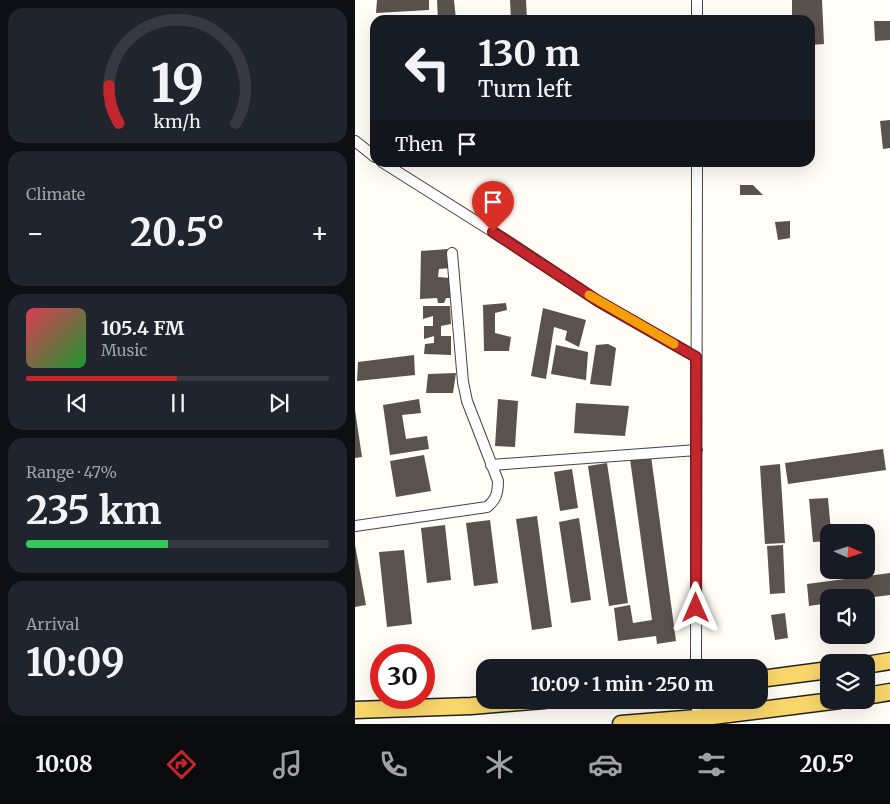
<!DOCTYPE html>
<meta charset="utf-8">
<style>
:root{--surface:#171b24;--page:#20242c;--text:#f1f3f6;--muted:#9ea1a6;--line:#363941;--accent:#c4262e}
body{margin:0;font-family:Merriweather,serif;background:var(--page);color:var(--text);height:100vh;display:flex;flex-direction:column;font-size:19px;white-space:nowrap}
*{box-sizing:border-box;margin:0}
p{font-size:16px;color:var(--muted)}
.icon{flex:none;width:28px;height:28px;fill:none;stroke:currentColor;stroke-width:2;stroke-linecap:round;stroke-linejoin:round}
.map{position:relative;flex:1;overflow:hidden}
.panel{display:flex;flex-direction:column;gap:8px;padding:8px;background:#0d0f14;width:355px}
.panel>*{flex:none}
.banner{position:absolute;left:15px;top:15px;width:445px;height:152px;border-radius:15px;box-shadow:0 5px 20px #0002;background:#171b24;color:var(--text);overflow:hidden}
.needle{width:32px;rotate:93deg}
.buttons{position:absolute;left:465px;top:524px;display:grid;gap:10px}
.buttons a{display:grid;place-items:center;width:55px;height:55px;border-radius:10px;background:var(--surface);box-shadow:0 5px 20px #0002;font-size:25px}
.speed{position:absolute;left:15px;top:644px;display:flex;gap:10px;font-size:25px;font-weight:700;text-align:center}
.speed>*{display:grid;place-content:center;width:65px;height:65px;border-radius:50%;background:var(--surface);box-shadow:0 5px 20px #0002;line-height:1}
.speed .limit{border:8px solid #d22;background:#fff;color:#111}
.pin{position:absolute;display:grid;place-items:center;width:42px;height:42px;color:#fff;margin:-51px -21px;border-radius:50% 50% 50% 0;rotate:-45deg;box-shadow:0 0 5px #0007}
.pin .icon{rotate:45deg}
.me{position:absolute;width:55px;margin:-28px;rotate:0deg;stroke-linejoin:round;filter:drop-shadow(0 0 4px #0008)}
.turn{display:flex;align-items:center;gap:18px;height:105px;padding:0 25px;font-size:22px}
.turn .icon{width:65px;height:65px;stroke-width:2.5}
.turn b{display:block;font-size:35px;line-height:42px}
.then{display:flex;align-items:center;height:48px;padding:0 25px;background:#0003;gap:10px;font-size:19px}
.big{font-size:38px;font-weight:700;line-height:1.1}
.panel .card{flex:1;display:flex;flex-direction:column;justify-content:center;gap:8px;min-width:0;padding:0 18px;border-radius:15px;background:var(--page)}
.panel .dial{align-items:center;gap:0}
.dial svg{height:130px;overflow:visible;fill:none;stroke:var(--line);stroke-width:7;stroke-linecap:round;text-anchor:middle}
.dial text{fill:var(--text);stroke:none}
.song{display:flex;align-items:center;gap:15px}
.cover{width:60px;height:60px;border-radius:8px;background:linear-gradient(135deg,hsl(350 70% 55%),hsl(130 70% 35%))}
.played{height:5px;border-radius:2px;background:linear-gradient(90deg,var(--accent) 50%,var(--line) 50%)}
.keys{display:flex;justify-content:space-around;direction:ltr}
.heat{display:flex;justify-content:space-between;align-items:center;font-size:28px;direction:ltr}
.charge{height:8px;border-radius:4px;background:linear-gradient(90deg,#34c759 47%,var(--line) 0)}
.trip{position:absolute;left:121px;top:659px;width:292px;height:50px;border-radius:15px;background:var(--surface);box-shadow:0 5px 20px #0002;font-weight:700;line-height:50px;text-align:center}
.menu{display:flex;height:80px;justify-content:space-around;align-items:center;background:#090b0e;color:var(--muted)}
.menu .icon{width:35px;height:35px}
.menu .selected{color:var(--accent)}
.menu b{font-size:22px;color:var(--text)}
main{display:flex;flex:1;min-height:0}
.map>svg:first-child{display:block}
</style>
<main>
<section class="panel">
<div class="card dial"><svg viewBox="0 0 100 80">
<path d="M14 69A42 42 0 1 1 86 69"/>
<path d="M14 69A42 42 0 0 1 8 46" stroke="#c4262e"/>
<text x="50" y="56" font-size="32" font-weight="700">19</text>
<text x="50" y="72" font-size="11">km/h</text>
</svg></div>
<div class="card"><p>Climate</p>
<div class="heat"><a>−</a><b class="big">20.5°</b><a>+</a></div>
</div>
<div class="card">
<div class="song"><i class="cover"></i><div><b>105.4 FM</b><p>Music</p></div></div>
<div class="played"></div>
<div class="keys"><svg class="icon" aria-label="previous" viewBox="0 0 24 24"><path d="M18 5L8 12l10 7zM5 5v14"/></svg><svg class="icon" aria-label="pause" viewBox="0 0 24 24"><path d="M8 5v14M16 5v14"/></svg><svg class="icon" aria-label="next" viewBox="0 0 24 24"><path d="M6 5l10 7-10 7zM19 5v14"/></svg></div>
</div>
<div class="card"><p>Range · 47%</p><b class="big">235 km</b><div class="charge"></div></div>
<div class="card"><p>Arrival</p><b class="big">10:09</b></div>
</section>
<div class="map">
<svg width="535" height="724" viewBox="0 0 535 724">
<rect width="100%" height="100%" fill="#fffdf5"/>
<!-- building -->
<path fill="#5a524d" d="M22 0H74V10L21 13Z
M82 0H99L101 20H83Z
M155 0H171L172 20H156Z
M437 0H467L469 44 455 45V20H437Z
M519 21H535V40L520 41Z
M535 120V148L528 149 525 121Z
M385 185H398L408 195H385Z
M435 221V238L423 240 420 222Z
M93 249 95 268 84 269 83 277 96 278 95 298H91L89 303H83L82 298 65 299 66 251Z
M151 303 152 310 140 313V333L156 337 154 351H129L128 305Z
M68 306H95L96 324 86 326V336H96V355L69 354 70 344 79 343V336L69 339V326H78V316L68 319Z
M188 308 231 320 224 347 210 340 212 331 199 327 191 379 176 376Z
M253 344 261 348 256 386 235 384 241 345Z
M201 345 233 352 231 380 196 374Z
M59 355 60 375 2 381 3 362Z
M101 373 98 393H71L73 374Z
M64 399 66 413 47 415 51 439 72 436 74 449 35 455 28 405Z
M143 399 163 401 160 447 140 446Z
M221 403 274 406 270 436 219 433Z
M0 410 7 457 0 458Z
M528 449 531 470 433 484 430 463Z
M69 455 76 491 41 497 35 461Z
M296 456 321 641 302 644 301 636 263 641 259 608 275 605 278 623 297 620 275 459Z
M252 463 273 603 254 606 233 466Z
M425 464 430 543 410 544 405 466Z
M217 469 223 508 205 511 199 472Z
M473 498 476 532H474V541L458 542 454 499Z
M182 516 197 627 177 630 161 519Z
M224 518 236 600 216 603 204 522Z
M135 520 143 583 119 586 111 523Z
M90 525 96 580 72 583 66 528Z
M0 545 11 605 0 607Z
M428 545 430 593 415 594 412 546Z
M49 550 57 624 32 627 24 552Z
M535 573V595L511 598H474V603L454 606 452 584Z
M430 613 433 638 420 640 416 615Z"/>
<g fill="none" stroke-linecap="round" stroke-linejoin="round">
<defs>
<path id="minor" d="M342 20V0
M0 141 20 157
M27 162 154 242 243 301 341 357
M136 465 342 450
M0 526 132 507C141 500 143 493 143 481L112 401 108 382 97 253
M341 668 342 162
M342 700V723"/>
<path id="primary" d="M511 665 535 661
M405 679 474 670
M511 696 535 692
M0 710 116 706 189 700
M266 724 342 718 485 700"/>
</defs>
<!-- minor casing -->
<use href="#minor" stroke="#444" stroke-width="12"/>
<!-- primary casing -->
<use href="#primary" stroke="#222" stroke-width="19"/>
<!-- minor -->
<use href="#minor" stroke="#fff" stroke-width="10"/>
<!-- primary -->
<use href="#primary" stroke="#f9d66b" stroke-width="16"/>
</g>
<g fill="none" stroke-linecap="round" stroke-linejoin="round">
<defs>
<path id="route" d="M138 232 243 301 341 357V608"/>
</defs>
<!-- route casing -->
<use href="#route" stroke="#7f191e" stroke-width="12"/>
<!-- route -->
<use href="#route" stroke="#c4262e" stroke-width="9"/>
<!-- slow -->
<path stroke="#f59e0b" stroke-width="9" d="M234 295 319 344"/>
</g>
</svg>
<div class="buttons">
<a><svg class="needle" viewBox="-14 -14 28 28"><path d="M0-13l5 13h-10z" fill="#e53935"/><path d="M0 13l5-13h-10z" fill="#9ea1a6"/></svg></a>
<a><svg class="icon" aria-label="sound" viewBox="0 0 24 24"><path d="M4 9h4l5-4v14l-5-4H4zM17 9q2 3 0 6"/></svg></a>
<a><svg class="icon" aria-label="layers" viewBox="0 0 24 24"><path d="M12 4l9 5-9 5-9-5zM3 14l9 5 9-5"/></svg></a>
</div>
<div class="speed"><div class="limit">30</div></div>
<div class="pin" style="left:138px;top:232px;background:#d93025"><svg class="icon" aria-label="arrive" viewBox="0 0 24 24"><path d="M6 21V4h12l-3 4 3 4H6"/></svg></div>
<svg class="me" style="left:341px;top:608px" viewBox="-20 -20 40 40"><path d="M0-17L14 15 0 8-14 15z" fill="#c4262e" stroke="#fff" stroke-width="4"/></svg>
<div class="trip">10:09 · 1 min · 250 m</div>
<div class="banner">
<div class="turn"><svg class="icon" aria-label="left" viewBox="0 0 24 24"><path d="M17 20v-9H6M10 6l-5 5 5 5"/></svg><div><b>130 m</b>Turn left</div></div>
<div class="then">Then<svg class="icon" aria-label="arrive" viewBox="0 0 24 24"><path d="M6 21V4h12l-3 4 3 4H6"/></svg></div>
</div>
</div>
</main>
<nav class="menu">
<b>10:08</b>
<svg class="icon selected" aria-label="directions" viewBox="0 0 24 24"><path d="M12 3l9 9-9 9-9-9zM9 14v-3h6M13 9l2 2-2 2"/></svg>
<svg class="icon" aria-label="music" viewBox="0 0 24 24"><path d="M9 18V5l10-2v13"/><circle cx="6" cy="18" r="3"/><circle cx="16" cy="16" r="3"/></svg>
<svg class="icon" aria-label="phone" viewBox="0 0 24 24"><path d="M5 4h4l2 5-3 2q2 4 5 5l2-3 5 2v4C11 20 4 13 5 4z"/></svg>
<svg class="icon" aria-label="climate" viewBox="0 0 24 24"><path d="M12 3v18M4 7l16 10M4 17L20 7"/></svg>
<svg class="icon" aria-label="car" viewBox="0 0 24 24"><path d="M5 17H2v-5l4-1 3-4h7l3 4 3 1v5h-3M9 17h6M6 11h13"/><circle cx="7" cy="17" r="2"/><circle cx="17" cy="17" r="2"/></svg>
<svg class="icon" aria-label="filters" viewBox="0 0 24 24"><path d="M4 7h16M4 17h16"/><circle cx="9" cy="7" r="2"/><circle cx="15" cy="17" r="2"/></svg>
<b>20.5°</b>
</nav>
